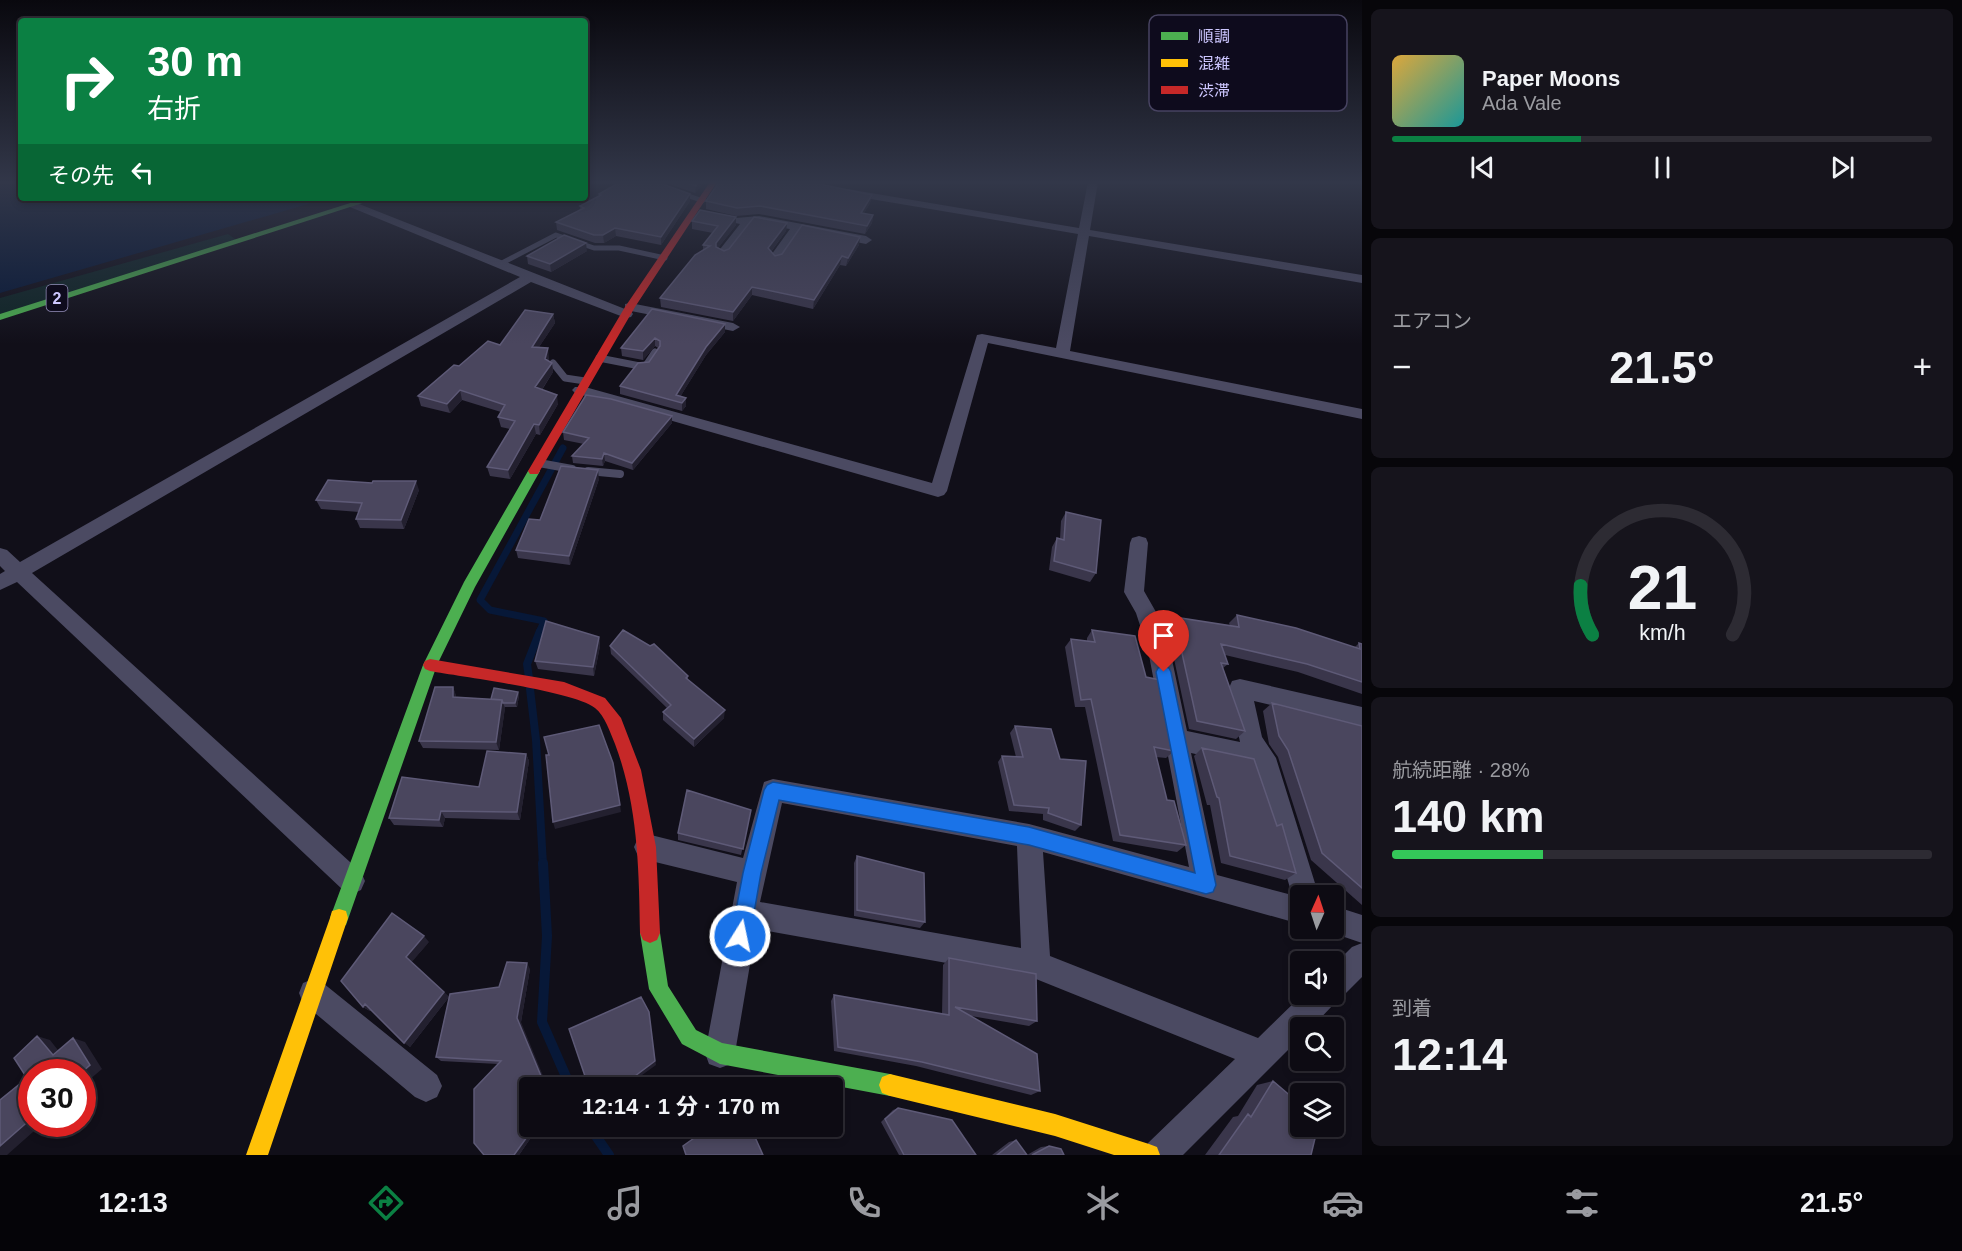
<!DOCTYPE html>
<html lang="ja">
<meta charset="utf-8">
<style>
:root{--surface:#0d0b13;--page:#16141c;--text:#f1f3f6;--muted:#9a9ba0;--line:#2d2b33;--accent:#0b8043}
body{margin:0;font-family:Helvetica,"Noto Sans JP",sans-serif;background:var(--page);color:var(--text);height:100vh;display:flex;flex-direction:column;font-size:22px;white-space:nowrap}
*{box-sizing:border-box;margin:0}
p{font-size:20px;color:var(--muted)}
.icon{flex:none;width:33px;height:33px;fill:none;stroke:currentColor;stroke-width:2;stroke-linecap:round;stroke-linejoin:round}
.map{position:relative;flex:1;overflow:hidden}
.drawer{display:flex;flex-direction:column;gap:9px;padding:9px;background:#07060a;width:600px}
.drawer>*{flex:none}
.banner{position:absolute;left:18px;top:18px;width:570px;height:183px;border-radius:6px;box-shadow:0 3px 9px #0003,0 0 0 2px var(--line);background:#0b8043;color:#fff;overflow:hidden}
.needle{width:39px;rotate:3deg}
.buttons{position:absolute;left:1290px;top:885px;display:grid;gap:12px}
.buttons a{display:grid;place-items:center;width:54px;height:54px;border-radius:6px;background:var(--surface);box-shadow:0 3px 9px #0003,0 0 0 2px var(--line);font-size:30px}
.speed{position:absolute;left:18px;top:1059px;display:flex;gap:12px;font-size:30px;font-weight:700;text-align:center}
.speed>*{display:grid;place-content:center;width:78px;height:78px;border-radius:50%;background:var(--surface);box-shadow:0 3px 9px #0003,0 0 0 2px var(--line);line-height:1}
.speed .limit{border:9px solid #d22;background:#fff;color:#111}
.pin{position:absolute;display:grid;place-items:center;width:51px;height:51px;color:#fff;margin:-62px -26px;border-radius:50% 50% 50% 0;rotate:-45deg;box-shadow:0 0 6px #0007}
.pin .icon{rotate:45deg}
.me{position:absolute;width:66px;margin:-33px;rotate:10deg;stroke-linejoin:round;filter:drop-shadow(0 0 4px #0008)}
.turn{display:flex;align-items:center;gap:21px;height:126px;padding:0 30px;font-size:27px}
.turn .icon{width:78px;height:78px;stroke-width:2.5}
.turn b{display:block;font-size:42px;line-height:51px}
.then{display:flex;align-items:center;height:57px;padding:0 30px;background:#0003;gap:12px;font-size:22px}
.big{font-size:45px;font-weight:700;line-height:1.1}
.drawer .tile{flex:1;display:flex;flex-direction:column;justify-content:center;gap:9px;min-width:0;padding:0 21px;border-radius:9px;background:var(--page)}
.drawer .dial{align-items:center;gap:0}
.dial svg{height:156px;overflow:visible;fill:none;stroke:var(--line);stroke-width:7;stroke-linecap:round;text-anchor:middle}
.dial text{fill:var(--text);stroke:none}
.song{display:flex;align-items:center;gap:18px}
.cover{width:72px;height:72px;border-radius:9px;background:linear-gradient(135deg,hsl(40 70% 55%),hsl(180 70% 35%))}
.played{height:6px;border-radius:3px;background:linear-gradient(90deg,var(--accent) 35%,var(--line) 35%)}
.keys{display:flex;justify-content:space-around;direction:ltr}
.heat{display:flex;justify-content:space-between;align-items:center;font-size:33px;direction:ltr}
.charge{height:9px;border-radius:4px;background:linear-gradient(90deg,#34c759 28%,var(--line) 0)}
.trip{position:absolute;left:519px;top:1077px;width:324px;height:60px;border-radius:6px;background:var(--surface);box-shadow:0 3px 9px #0003,0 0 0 2px var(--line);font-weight:700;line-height:60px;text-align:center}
.dock{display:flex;height:96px;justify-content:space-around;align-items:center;background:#050408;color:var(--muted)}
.dock .icon{width:42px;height:42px}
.dock .active{color:var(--accent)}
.dock b{font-size:27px;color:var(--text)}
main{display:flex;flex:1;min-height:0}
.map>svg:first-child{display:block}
</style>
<main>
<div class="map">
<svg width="1362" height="1155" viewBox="0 0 1362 1155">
<rect width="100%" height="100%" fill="#110f19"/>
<!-- green -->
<path fill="#0e2425" d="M228 234 238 241 0 317V298Z"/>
<!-- water -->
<path fill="#071838" d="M0 182H21V198H329L0 293Z"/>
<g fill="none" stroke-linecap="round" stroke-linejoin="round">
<!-- stream-far2 -->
<path stroke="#071838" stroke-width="7" d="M539 633 544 621 490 610 480 600 563 448"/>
<!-- stream-far1 -->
<path stroke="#071838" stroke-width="8" d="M529 678 527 664 540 631
M530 689 536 740 543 865"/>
<!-- stream -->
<path stroke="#071838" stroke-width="10" d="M543 863 547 936 542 1022 571 1088
M589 1126 609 1155"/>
<!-- lane-far2 -->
<path stroke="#4b4a62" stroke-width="5" d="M500 264 556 235 594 248H619L665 258"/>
<!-- lane-far1 -->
<path stroke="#4b4a62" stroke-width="7" d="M599 358 645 367 655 352
M553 363 565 378 585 381"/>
<!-- lane -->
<path stroke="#4b4a62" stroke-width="8" d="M539 463 572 469
M588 471 620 474"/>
<!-- street -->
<path fill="#4b4a62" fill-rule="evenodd" d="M636 182H654L708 200 703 203Z
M1088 182H1098L1090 230 1362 275V283L1089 236 1070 351 1362 409V419L988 343 947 491 944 495 938 497 575 393 572 390 575 387H585L932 483 977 335 982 334 1056 348 1078 234 847 195 842 192 847 189 1079 228Z
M354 202 625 309V304L630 303 733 323 740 327 733 331 631 311 633 314 631 317 626 318 531 282 32 573 361 872 365 881 361 890 352 894 343 890 17 582 0 590V574L5 571 0 566V548L7 550 20 562 520 277 350 207V203Z
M710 212 736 218 759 216 866 236 872 240 866 244 800 231 779 261 775 262 769 258 790 229 752 223 727 256 723 257 717 253 740 224 706 217 704 215Z
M1139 536 1146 538 1148 543 1144 591 1156 612 1170 650 1187 731 1240 742 1229 688 1232 681 1240 679 1362 707V727L1254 701 1262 737 1276 758 1319 896H1300V924L1043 852 1050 956 1258 1038 1303 994H1334V965L1352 947 1362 943V977L1344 995 1337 998 1334 1004 1311 1028H1300V1038L1183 1155H1144L1148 1143 1235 1059 1036 979 756 929 735 1053 731 1064 720 1068 709 1064 705 1053 737 882 647 860 638 856 634 847 638 838 647 834 743 858 764 782 773 779 1029 824 1189 867 1148 650 1136 613 1124 592 1130 543 1132 538ZM1191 753 1255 767 1292 895 1217 875ZM782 803 1017 846 1021 948 760 902Z
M1334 906 1362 915V943L1324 930 1334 928Z
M313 979 323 983 437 1075 442 1086 437 1097 426 1102 415 1097 303 1003 299 993 303 983Z"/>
<!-- fast -->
<path fill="#4caf50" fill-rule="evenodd" d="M366 198H378L0 320V314Z
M534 467 540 471 475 587 437 665 346 925 339 927 332 925 330 918 423 665 464 582 528 471Z
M650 923 657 926 660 933 668 986 696 1030 722 1043 890 1074 898 1077 901 1085 898 1093 890 1096 720 1064 682 1044 649 989 640 933 643 926Z"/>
<!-- slow -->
<path fill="#ffc107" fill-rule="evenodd" d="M339 909 346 911 348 918 268 1155H246L330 918 332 911Z
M890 1074 1055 1114 1149 1144 1157 1147 1160 1155H1114L1055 1136 890 1096 882 1093 879 1085 882 1077Z"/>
<!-- jam -->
<path fill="#c62828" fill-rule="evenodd" d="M710 182H717L635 307 538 474H530L528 471 625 307Z
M430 659 564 682 605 698 621 718 641 770 656 847 660 933 657 940 650 943 643 940 640 933C639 869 638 805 615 744 610 732 605 716 595 708 573 691 463 677 430 671L425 669 423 665 425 661Z"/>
</g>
<!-- wall -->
<path fill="#3a364b" d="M663 182H704L695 193Z
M599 194 690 201 661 245 616 236 604 243H595L557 230 556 222 580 210V206L599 196Z
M872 195 870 203 864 213 873 215 872 223 865 234 759 214 736 216 706 209V201Z
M736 217V225L718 248 724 251 787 223 786 231 771 252 775 256 859 245 846 266 840 265 813 309 752 295 733 321 661 307 660 298 703 250V245L713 233 692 229V221Z
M587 251 551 272 528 264 527 256Z
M652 309 725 324V332L706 355 680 397 686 398V406L682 411 620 394V386L649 362 658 348 655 346 643 360 622 356 621 348Z
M553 314 555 323 539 347 549 358 548 361 552 363 553 372 542 390 558 404 540 435 536 434 510 479 490 476 487 467 510 429 501 427 498 417 501 412 462 400 450 413 421 406 418 396 459 366 500 345Z
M672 416V423L633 470 605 461 603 466 573 463 572 456 584 444 564 440 563 432Z
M599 479 570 565 518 558 516 550 540 520Z
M419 490 404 529 360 528 356 519 359 512 321 509 316 500Z
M1066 512 1096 573 1090 582 1049 570 1052 547 1057 538 1060 539 1061 521Z
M1237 615 1355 647 1359 643 1362 644V694L1298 672 1225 655 1228 664 1223 668 1245 731 1236 739 1189 729 1167 626 1174 617 1230 626 1229 623Z
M1092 630 1146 677 1174 751 1166 758 1156 757 1167 800 1186 845 1177 852 1113 841 1085 707H1075L1065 647 1071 639 1087 641V638Z
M599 637 600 646 594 676 538 669 535 661Z
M610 646 688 676V681L724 718 694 747 663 720V712L667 708 611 654Z
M453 687 456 697 491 699 518 692 519 696 517 707H505L499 750 423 748 419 741Z
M1272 703 1362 726V905L1311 860 1278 757 1269 744 1263 711Z
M1015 726 1081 825 1075 831 1043 820V814L1009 811 998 762 1002 756 1016 757 1010 733Z
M1202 748 1277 826 1296 873 1285 880 1221 863 1210 805H1207L1194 756Z
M526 754 529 761 520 820 445 818 443 827 394 825 389 818 479 787Z
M751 810 741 855 678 840V833Z
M857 856 925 922 920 928 854 916V863Z
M429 942 411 962 449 997 499 987 530 969 521 1022 530 1126H539L519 1155H484L498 1064 441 1061 436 1057 449 997 410 1047 371 1010 370 1011 363 1007Z
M949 958 1037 1021 1029 1026 971 1016 1040 1091 1031 1095 916 1066 834 1051 831 1001 834 995 942 1014 943 965Z
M1273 1081 1311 1155H1205L1233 1117 1238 1116 1257 1085Z
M898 1108 976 1155H899L881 1122 893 1110Z
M1016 1140 1027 1155H992L1009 1142Z
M1049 1146 1064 1155H1027L1041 1147Z"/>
<!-- shaded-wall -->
<path fill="#23202f" d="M698 182H704L695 193 696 186Z
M690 194V201L661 245V237Z
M872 195 870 203 860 220 861 213Z
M873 215 872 223 865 234 867 226Z
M736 217V225L715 252 716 243Z
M787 223 786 231 767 257 768 248Z
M615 228 616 236 604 243 603 235Z
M860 237 859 245 846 266 848 258Z
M586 243 587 251 551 272 550 264Z
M842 256 840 265 813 309 814 300Z
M752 287V295L733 321V312Z
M553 314 555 323 533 356 532 347Z
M725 324V332L706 355 677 402 676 395 706 347Z
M655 338V346L643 360V351Z
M548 348 549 358 546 368 545 359Z
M552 363 553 372 537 397 535 387Z
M460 390 462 400 450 413 447 404Z
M557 395 558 404 540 435 539 425Z
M686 398V406L682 411V403Z
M672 416V423L633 470 632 463Z
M534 424 536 434 510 479 508 470Z
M604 453 605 461 603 466 602 459Z
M598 470 599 479 570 565 569 556Z
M416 481 419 490 404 529 401 520Z
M599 637 600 646 594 676 593 667Z
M453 687 456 695V704L453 697Z
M518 692 519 696 517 707 515 703Z
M502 700 505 708 499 750 496 742Z
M725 710 724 718 694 747V739Z
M526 754 529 761 520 820 517 812Z
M620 805 621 812 555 829 553 822Z
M441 811 445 818 443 827 439 820Z
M424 936 429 942 411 963 406 957Z
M527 963 530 969 521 1022 548 1088H546L517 1018Z
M444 992 449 997 410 1047 404 1043Z
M365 1004 372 1009 370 1011 363 1007Z
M649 1012 656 1065 624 1088H619Z
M37 1036 50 1040 65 1059 53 1055Z
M73 1038 85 1042 102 1069 82 1086V1072Z
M32 1118V1124H42L7 1155H0V1146Z
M535 1126H539L519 1155H514Z"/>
<!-- building -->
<path fill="#4a465e" stroke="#5e5a77" stroke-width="1.5" d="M620 182H657L690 194 661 237 615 228 603 235H594L556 222 584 208 580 206 601 195 599 194Z
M684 182H698L696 186Z
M719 182H810L872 195 861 213 873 215 867 226 760 206 737 208 706 201Z
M700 210 736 217 716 243V247L724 251 729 249 754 217 787 223 768 248 775 256 782 254 802 225 860 237 848 258 842 256 814 300 752 287 733 312 660 298 695 255 710 246 703 245 718 226 692 221Z
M564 235 586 243 550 264 527 256Z
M652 309 725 324 706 347 676 395 686 398 682 403 620 386 638 363 649 362 660 346V341L655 338 643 351 621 348Z
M525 310 553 314 532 347 548 348 545 359 552 363 535 387 557 395 539 425 534 424 508 470 487 467 515 421 498 417 505 405 460 390 447 404 418 396 454 365 459 366 488 341 500 345Z
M586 395 611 399 672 416 632 463 604 453 602 459 572 456 589 438 563 432Z
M561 466 598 470 569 556 516 550 529 519 540 520Z
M328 480 372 483 373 481H416L401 520 356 519 362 503 316 500Z
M1066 512 1101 520 1096 573 1054 561 1057 538 1064 540Z
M1237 615 1296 628 1360 649 1359 643 1362 644V682L1307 664 1221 644 1228 664 1221 663 1245 731 1197 721 1174 617 1239 627Z
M546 621 599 637 593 667 535 661Z
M623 630 650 646 654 644 688 676 686 678 725 710 694 739 663 712 671 705 610 646Z
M1092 630 1135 636 1146 677 1160 680 1174 751 1154 747 1167 800 1174 801 1186 845 1120 835 1091 699 1081 700 1071 639 1095 642Z
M435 687H453V697L502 700 496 742 419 741Z
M494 688 518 692 515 703H503L502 700 491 699Z
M1272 703 1362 726V888L1322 853 1288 750 1279 736Z
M599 725 613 763 620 805 553 822 546 755H549L544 737Z
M1015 726 1051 729 1060 759 1086 761 1081 825 1048 813 1049 808 1014 805 1002 756 1023 757Z
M1202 748 1254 759 1277 826 1282 824 1296 873 1230 856 1219 798 1217 797Z
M487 751 526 754 517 812 441 811 439 820 389 818 402 777 479 787Z
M687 790 751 810 743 849 678 833Z
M857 856 924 873 925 922 857 910Z
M392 913 424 936 406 957 444 992 404 1043 365 1004 363 1007 341 981Z
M949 958 1036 974 1037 1021 955 1007 1037 1054 1040 1091 922 1062 838 1047 834 995 949 1015Z
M507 962 527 963 517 1018 546 1088H530V1126H535L514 1155H484L474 1143V1089L501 1061 436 1057 450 994 499 987Z
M641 997 649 1012 655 1061 619 1088H589L569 1029Z
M37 1036 53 1055 73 1038 90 1065 82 1072H32V1118L0 1146V1100L27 1078 14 1058Z
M1273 1081 1300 1104V1126H1318L1311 1155H1219L1248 1114 1251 1117Z
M898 1108 952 1120 976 1155H904L885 1119Z
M711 1126H750L763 1155H686L683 1146Z
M1016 1140 1027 1155H997Z
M1049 1146 1061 1149 1064 1155H1032Z"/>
<!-- sky -->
<linearGradient id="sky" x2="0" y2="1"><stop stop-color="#09080e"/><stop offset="0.53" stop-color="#323749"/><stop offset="1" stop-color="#323749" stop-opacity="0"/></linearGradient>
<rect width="1362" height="344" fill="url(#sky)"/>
<!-- route -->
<path fill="#1a73e8" stroke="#114b97" stroke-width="1.5" d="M1164 666 1169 668 1171 672 1216 885 1213 892 1206 894 1029 845 779 800 761 873 750 936 747 943 740 946 733 943 731 936 743 873 764 790 767 785 773 782 1029 827 1195 873 1156 672 1158 668Z"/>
<g text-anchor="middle" stroke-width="5" stroke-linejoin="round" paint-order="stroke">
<!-- shield labels -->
<rect fill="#0e0b1d" stroke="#948fbb" stroke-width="1.5" x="46.5" y="285" width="21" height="26" rx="4.5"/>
<g font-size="16" font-weight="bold" fill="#cdc7ff">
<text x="57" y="304">2</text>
</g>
</g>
<!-- legend -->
<rect x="1149" y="15" width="198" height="96" rx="9" fill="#0e0b1d" stroke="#474361" stroke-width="1.5"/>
<rect x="1161" y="32" width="27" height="8" fill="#4caf50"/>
<rect x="1161" y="59" width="27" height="8" fill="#ffc107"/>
<rect x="1161" y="86" width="27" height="8" fill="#c62828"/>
<g font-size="16" fill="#cdc7ff">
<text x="1198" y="42">順調</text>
<text x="1198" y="69">混雑</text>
<text x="1198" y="96">渋滞</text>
</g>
</svg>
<div class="buttons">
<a><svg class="needle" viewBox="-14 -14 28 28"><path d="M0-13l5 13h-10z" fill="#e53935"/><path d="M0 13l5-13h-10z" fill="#9a9ba0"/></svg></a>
<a><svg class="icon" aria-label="sound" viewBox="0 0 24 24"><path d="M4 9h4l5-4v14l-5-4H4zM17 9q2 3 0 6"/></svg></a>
<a><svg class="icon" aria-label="search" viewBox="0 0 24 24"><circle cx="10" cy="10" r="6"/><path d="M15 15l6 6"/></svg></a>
<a><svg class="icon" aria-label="layers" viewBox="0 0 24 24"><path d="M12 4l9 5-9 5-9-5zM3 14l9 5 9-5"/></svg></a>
</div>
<div class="speed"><div class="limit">30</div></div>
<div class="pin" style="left:1164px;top:672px;background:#d93025"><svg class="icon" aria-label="arrive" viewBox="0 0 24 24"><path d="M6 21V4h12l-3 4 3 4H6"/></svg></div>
<svg class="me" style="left:740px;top:936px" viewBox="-20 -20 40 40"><circle r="17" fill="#1a73e8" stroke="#fff" stroke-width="3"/><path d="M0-11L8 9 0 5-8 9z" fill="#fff"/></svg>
<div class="trip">12:14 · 1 分 · 170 m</div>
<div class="banner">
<div class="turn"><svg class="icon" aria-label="right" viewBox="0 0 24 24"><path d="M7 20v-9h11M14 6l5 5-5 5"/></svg><div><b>30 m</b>右折</div></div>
<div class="then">その先<svg class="icon" aria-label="left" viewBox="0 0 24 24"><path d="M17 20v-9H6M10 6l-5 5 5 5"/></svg></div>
</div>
</div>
<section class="drawer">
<div class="tile">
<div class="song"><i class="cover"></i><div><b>Paper Moons</b><p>Ada Vale</p></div></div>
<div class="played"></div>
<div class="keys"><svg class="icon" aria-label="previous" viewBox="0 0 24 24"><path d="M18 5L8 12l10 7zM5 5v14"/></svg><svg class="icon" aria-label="pause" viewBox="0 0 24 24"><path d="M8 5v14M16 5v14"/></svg><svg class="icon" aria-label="next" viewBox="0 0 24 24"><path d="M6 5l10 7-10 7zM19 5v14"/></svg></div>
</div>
<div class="tile"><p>エアコン</p>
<div class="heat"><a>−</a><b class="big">21.5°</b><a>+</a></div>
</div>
<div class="tile dial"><svg viewBox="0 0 100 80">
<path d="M14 69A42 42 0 1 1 86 69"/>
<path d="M14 69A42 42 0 0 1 8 44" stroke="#0b8043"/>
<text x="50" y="56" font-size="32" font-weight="700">21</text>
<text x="50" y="72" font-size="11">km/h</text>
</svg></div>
<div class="tile"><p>航続距離 · 28%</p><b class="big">140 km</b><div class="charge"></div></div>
<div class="tile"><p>到着</p><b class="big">12:14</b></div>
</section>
</main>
<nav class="dock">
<b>12:13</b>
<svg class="icon active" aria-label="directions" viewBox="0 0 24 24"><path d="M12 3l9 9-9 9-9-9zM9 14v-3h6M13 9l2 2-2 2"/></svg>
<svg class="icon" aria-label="music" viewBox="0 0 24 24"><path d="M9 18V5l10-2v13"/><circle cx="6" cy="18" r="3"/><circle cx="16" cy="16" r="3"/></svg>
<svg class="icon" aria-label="phone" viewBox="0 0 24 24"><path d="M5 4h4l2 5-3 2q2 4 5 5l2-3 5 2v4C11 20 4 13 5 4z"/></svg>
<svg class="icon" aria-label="climate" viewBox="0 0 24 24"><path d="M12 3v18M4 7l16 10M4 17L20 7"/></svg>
<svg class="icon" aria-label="car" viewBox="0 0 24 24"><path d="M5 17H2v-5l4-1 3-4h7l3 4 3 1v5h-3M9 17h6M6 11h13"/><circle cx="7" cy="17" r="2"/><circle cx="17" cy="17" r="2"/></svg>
<svg class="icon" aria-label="filters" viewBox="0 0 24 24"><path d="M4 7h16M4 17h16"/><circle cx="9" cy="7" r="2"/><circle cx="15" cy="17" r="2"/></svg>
<b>21.5°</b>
</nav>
